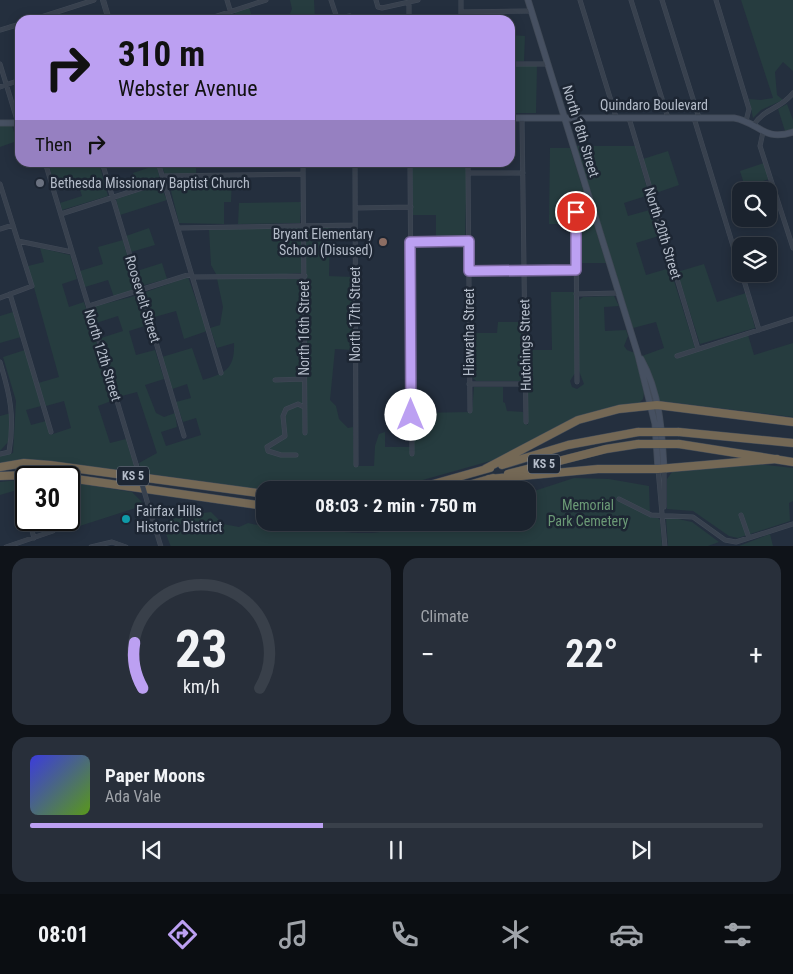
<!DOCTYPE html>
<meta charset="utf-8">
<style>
:root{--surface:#1b232e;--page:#282f3a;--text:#f1f3f6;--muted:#a0a4aa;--line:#39404a;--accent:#bca0f2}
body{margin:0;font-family:"Roboto Condensed",sans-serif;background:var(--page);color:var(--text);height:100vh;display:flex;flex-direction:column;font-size:19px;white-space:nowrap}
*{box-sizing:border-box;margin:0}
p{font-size:16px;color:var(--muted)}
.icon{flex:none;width:28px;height:28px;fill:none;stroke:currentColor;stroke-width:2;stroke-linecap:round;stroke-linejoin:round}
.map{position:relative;height:546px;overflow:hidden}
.side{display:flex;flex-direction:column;gap:12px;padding:12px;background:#0f1319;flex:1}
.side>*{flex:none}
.top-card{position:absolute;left:15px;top:15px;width:500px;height:152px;border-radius:15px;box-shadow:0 2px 12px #0003,0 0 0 1px var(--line);background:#bca0f2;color:#111;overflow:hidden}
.buttons{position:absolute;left:732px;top:182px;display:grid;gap:10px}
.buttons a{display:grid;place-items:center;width:45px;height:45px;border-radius:10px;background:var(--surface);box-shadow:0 2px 12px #0003,0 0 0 1px var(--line);font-size:25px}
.speed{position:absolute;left:15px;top:466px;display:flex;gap:10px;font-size:25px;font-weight:700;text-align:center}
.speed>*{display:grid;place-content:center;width:65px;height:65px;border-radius:50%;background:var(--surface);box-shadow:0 2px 12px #0003,0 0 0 1px var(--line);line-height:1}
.speed .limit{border:2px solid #111;border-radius:8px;background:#fff;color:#111}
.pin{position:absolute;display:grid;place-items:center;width:42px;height:42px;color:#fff;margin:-21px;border:2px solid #fff;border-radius:50%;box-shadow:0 1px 5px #0007}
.me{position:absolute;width:55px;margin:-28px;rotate:0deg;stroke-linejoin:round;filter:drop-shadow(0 0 4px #0008)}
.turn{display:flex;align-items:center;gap:18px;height:105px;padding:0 20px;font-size:22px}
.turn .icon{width:65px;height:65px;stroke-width:2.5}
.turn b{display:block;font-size:35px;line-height:42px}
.then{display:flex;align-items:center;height:48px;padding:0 20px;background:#0003;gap:10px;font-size:19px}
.big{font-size:38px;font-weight:700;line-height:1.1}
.side .tile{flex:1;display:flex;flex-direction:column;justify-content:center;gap:8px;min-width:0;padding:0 18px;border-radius:15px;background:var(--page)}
.side .dial{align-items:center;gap:0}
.dial svg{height:130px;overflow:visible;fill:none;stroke:var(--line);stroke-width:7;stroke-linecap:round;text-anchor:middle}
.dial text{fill:var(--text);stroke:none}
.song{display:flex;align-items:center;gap:15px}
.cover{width:60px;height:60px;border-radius:8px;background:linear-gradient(135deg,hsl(240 70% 55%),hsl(90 70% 35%))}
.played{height:5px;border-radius:2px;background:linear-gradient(90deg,var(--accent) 40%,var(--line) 40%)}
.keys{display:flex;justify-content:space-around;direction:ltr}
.heat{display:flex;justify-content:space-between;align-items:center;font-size:28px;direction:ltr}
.side .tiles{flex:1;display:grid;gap:12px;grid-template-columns:1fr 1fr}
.tile:last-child{grid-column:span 2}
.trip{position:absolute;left:256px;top:481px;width:280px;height:50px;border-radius:15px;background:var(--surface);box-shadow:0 2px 12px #0003,0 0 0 1px var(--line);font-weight:700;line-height:50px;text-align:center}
.tabs{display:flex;height:80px;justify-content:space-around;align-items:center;background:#0b0e12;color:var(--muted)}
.tabs .icon{width:35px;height:35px}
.tabs .current{color:var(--accent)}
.tabs b{font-size:22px;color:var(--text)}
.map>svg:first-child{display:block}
</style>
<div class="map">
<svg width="793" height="547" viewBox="0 0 793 547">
<rect width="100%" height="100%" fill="#242f3e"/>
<!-- green -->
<path fill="#263c3f" d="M290 0H314L315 20H279L288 18 292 9Z
M741 0H793V71L783 62 775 72 777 95 783 100 761 110 753 118 749 99 761 100 773 98Z
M249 7 253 20H235V12Z
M510 35 525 36 524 61H510Z
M510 65H537L536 113H510Z
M787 104 793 120V129L785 131 778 109Z
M0 126H12L17 141 0 147Z
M576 146H635L649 195 624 203 628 216 653 209 662 235 636 243 646 275 670 268 695 348 675 355 676 358 748 335 754 355 793 343V417L660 401 657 398 642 356 664 348 656 322 633 328Z
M550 148H570L606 263H578V224L581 214 578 206 572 207 569 210 573 224H549Z
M668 151 679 185 653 194 643 159Z
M48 163H99L108 196 62 210 60 203 82 196 78 183 56 189Z
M160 163H196V174H165Z
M412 163H467L465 239H436V215H413Z
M764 163 769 179 745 187 740 171Z
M157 165 160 180 138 187 133 173Z
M232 177 231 202H224V224L179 223 168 179Z
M160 185 167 200 120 215 116 199Z
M301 202 300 223 238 224 239 203Z
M330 227 329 276 353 277V350L335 349 330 400 336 406 339 419 348 428 353 427 354 466H374L375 446 379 434 385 432V447H414V413L472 412 474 387H503V402L505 403 507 411 523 412 524 423 528 425 527 350H552L551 292H574L575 373 570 381 572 387 577 389 584 384 579 371V300L583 297 614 296 619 306 604 307 605 331 626 330 628 336 624 346 627 350 635 353 644 393 643 399 638 404 605 409 501 458 387 490H265L142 473 139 463 157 453 137 392 118 397 101 338 123 331 118 316 96 323 92 307 139 295 148 325 129 331 136 355 155 350 164 379 145 385 156 413 164 417 175 413 177 427 161 432 166 446 201 435 196 418 183 422 176 402 191 398 187 384 172 389 162 357 192 348 203 380C225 373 235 369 234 343L217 348 210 328 220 325 223 307 216 274 211 265 209 229 301 228 302 273 287 274V279H306V229Z
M149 228 155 245 131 252 126 236Z
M123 240 136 289 114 297 108 280 85 287 80 271 103 264 98 247Z
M40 248 70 255 77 279 62 284 69 307 84 302 114 400 98 406 110 443 126 439 136 472 40 460 0 463V456L13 453 16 401 3 357 25 350 41 406 26 410 31 425 46 421 50 435 71 428 64 401 46 406 38 383 59 377 28 266 44 262Z
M162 263 167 279 141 286 137 271Z
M704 264 717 302 746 293 755 328 700 344 677 272Z
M188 277 207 331 184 339 176 311 151 318 143 293Z
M13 312 21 337 0 343V316Z
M498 322H522L521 381H476L473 378V333H497Z
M11 413 8 442 0 451V416Z
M758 464 793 468V501L789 503 790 521 738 538 729 536 693 511 667 509V479L672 472Z
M574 478 609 479 649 486 650 517 658 518 660 520 662 546 171 547 163 526C171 514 197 514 211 512L223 524 239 527 248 523 257 525 272 523 279 526 296 523 314 522C328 535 392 538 404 523H412L416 528 430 522H528V493Z
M26 479V492L17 490 0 495V482Z
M69 482 132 492 145 505 61 532 55 520H69Z
M669 517 692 522 719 542 708 546H668L666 519Z
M770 534 773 546H724H739Z"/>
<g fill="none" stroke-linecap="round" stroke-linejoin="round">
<defs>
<path id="minor" d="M227 0 233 20
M331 0 337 18 350 16 353 20
M376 0 378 7 382 8 418 0
M580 0 616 117
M631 0 668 118
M662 0 699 118
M716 0 749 109 746 121
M461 12 531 11
M32 20 94 0
M205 20 266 0
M409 20V2
M461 20V0
M0 30 20 24
M0 64 18 123
M510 64H547
M0 87 20 80
M522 118 526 422
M629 118 698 349
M694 118 741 272
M753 126C764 108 781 109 793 93
M763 132 760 146 793 248
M45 162 136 464
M102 162 184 436
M158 162 221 373
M303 162 305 433
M355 162 356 465
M410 162 412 454
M468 162 470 411
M468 173H523
M162 176 303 174
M0 184 32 286 0 298
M355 208 411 207
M576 212 577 382
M61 214 164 181
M178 228 355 225
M0 229 13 225
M18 241 72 252
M410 242 469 241
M469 271 576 270
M742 274 759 330
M192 277 305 276
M10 294 51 432
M576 294 618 293
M89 306 191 274
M677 356 793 319
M0 362C10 395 15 417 9 452L0 454
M275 380 304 379
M469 384H525
M296 455H281L268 451 267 447 285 436 283 416 286 409 298 404 304 407
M658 469 665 547
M21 497 26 513
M619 499 651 515 693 517 725 540 736 542 793 524
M147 501 161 547
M664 507V469
M741 515 749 538
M29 520 34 538
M6 547 53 531
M91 547 112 542 126 547"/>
<path id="tertiary" d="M103 0 109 20"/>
<path id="secondary" d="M528 0 638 355 655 424 658 469
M510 118H734C759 122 763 142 793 132
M0 123H20
M641 359C660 393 662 432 664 469"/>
<path id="motorway" d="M679 432 793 443
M679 444 793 462
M502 465 568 445 638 432
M0 467 24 463 50 465 265 494
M485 469 578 420 619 409 657 405 793 422
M508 474 606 449 638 444
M0 476 27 475 65 478
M69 478 265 506
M489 479 598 469H658L777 459
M412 490 490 468
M451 490 493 478"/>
</defs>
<!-- minor casing -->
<use href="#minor" stroke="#414a57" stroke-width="5"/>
<!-- tertiary casing -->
<use href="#tertiary" stroke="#414a57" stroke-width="6"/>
<!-- secondary casing -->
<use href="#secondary" stroke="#414a57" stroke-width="7"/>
<!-- motorway casing -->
<use href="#motorway" stroke="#434c59" stroke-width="9"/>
<!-- minor -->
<use href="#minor" stroke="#38414e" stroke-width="4"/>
<!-- tertiary -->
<use href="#tertiary" stroke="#38414e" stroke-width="5"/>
<!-- secondary -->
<use href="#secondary" stroke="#465061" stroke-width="5.5"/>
<!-- motorway -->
<use href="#motorway" stroke="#746855" stroke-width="8"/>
<defs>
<path id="minor-bridge" d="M136 464 147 501"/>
<path id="motorway-bridge" d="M638 432H679
M638 444H679"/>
</defs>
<!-- minor-bridge casing -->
<use href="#minor-bridge" stroke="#414a57" stroke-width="5" stroke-linecap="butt"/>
<!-- motorway-bridge casing -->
<use href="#motorway-bridge" stroke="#434c59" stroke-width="9" stroke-linecap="butt"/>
<!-- minor-bridge -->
<use href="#minor-bridge" stroke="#38414e" stroke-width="4"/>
<!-- motorway-bridge -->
<use href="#motorway-bridge" stroke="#746855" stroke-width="8"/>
</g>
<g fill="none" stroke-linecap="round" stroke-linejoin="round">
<defs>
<path id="route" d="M411 415 410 242 469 241V271L576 270V212"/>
</defs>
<!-- route casing -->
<use href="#route" stroke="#7a689d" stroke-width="12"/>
<!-- route -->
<use href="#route" stroke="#bca0f2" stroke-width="9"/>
</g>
<!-- markers -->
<circle fill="#6b7280" stroke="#1d2633" stroke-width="2" cx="40" cy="183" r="5"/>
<circle fill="#8d6e63" stroke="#1d2633" stroke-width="2" cx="383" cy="242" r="5"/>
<circle fill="#0f9aa8" stroke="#1d2633" stroke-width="2" cx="126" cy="519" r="5"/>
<g text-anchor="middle" stroke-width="5" stroke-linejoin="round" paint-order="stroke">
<!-- shield labels -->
<g fill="#1d2633" stroke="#878f9c" stroke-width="1">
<rect x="528" y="454.5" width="32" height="19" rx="4"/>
<rect x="117" y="466.5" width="32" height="19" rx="4"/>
</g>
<g font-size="12" font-weight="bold" fill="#b4bcc9">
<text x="544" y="468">KS 5</text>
<text x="133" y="480">KS 5</text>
</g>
<!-- street labels -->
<g font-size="14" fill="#b4bcc9" stroke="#1d2633">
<text x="654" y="110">Quindaro Boulevard</text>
<text transform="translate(581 131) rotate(73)" y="5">North 18th Street</text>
<text transform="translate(663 233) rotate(73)" y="5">North 20th Street</text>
<text transform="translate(143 299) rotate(73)" y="5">Roosevelt Street</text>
<text transform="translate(355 314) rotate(-90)" y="5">North 17th Street</text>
<text transform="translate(304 328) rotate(-90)" y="5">North 16th Street</text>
<text transform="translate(469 332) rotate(-90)" y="5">Hiawatha Street</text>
<text transform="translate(525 345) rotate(-91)" y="5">Hutchings Street</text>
<text transform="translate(103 355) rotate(73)" y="5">North 12th Street</text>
</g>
<!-- poi labels -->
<g font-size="14" fill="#b4bcc9" stroke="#1d2633" text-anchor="start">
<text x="50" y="188">Bethesda Missionary Baptist Church</text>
<text x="373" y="239" text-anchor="end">Bryant Elementary<tspan x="373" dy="16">School (Disused)</tspan></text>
<text x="136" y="516">Fairfax Hills<tspan x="136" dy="16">Historic District</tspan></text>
</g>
<!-- park labels -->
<g font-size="14" fill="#6b9a76" stroke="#1d2633">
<text x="588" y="510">Memorial<tspan x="588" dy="16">Park Cemetery</tspan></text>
</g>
</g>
</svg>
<div class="buttons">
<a><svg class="icon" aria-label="search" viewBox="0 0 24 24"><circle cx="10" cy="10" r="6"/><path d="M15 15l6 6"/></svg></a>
<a><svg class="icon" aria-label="layers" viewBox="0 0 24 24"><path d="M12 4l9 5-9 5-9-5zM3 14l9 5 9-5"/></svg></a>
</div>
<div class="speed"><div class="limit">30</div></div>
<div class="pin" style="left:576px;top:212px;background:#d93025"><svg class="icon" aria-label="arrive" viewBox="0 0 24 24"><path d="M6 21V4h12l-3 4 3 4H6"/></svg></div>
<svg class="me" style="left:411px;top:415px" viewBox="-20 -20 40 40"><circle r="19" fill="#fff"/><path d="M0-13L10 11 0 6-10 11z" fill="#bca0f2"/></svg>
<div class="trip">08:03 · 2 min · 750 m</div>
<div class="top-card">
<div class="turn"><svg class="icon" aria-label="right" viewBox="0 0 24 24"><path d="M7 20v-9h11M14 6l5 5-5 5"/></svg><div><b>310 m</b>Webster Avenue</div></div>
<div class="then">Then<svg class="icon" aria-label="right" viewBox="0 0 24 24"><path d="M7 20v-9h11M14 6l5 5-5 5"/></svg></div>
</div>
</div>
<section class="side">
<div class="tiles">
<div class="tile dial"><svg viewBox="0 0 100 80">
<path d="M14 69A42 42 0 1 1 86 69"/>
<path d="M14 69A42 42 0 0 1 9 41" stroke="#bca0f2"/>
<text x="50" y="56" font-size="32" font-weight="700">23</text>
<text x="50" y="72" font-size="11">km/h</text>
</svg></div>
<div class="tile"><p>Climate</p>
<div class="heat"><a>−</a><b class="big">22°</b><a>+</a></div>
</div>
<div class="tile">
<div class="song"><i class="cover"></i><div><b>Paper Moons</b><p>Ada Vale</p></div></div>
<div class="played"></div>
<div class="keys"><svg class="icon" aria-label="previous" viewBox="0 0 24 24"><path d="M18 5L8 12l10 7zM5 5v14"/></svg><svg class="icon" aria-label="pause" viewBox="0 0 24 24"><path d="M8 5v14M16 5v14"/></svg><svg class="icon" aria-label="next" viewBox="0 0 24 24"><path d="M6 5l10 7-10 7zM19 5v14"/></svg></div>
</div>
</div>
</section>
<nav class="tabs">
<b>08:01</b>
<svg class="icon current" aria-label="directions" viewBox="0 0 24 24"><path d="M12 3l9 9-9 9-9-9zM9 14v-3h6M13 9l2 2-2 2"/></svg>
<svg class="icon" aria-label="music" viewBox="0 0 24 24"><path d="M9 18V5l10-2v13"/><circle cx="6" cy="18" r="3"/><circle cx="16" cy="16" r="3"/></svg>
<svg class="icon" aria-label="phone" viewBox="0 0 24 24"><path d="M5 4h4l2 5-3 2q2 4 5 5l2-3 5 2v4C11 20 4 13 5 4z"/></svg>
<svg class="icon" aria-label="climate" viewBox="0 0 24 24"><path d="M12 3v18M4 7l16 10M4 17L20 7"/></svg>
<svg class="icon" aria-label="car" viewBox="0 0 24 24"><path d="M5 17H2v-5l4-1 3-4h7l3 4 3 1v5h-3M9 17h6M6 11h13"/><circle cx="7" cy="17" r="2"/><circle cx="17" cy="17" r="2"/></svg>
<svg class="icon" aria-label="filters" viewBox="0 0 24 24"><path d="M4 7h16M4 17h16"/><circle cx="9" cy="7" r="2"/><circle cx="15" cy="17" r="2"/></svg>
</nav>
